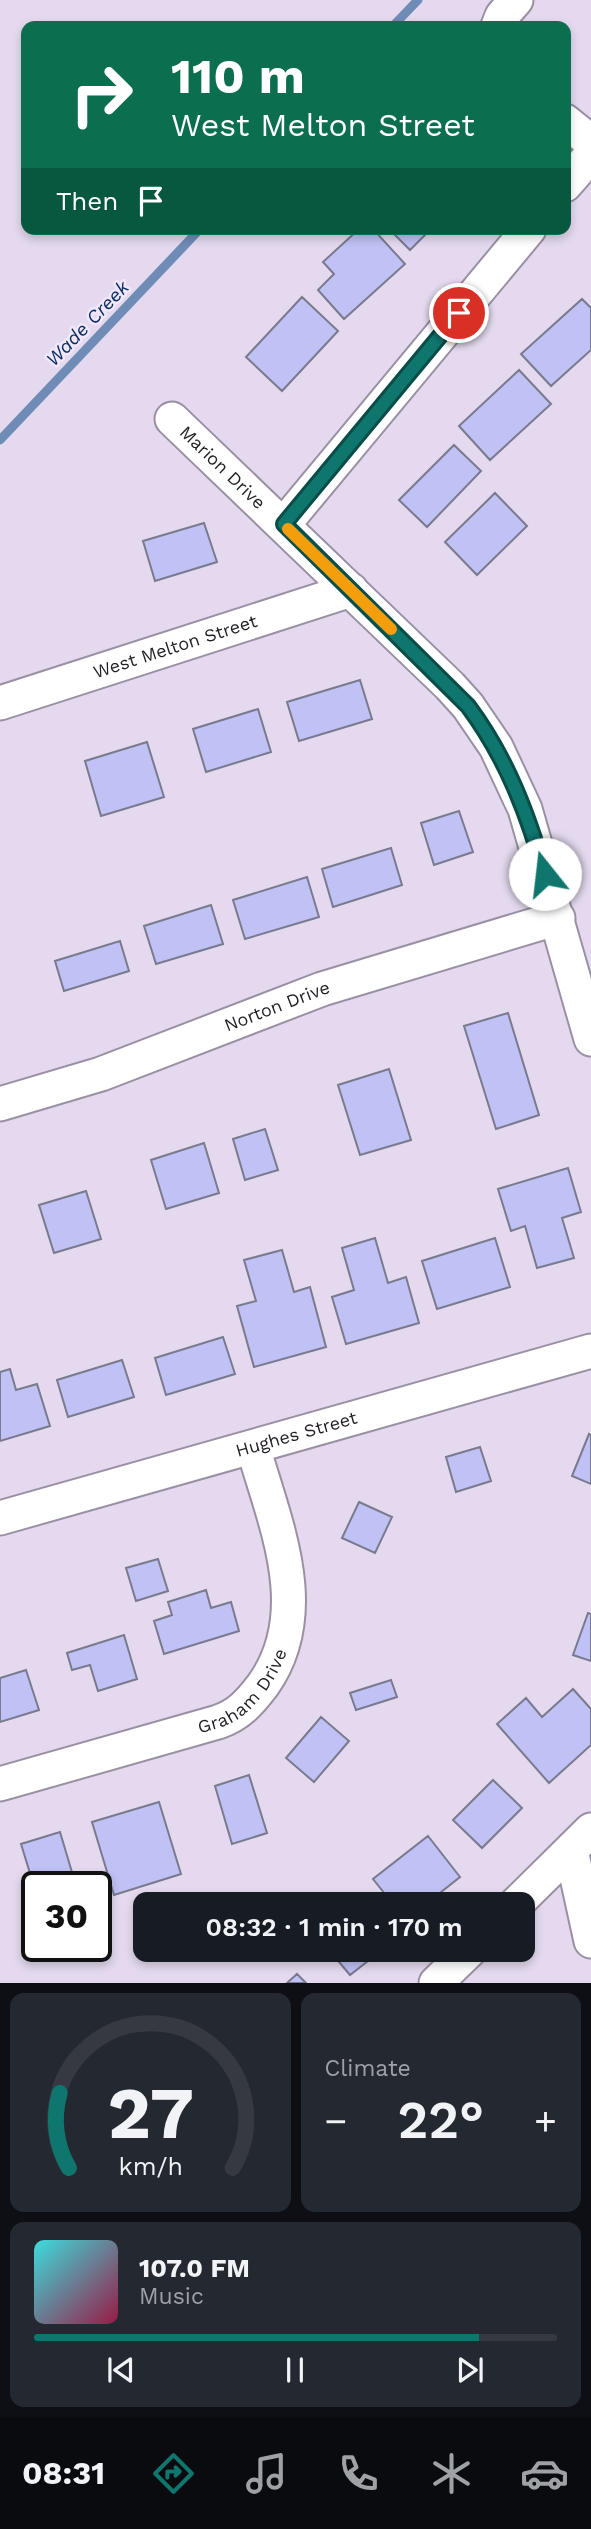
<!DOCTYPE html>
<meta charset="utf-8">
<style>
:root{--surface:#171b24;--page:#242831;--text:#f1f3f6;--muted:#9ea1a6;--line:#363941;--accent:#0f766e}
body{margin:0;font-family:"Work Sans",sans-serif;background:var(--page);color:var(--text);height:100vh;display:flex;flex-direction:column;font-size:26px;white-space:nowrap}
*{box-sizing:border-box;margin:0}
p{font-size:23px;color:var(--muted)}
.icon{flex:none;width:38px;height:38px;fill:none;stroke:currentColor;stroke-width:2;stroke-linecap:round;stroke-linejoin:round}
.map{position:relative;height:1983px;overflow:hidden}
.drawer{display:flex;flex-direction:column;gap:10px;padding:10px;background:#0d0f14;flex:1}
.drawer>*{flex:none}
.hud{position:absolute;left:21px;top:21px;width:550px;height:214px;border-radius:14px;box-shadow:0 4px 10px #0003;background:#0b6e4f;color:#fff;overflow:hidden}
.speed{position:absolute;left:21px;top:1871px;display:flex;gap:14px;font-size:35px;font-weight:700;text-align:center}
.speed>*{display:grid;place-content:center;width:91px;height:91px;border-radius:50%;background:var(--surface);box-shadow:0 4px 10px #0003;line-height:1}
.speed .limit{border:4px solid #111;border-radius:10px;background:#fff;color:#111}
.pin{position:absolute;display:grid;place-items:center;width:60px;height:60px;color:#fff;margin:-30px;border:4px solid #fff;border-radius:50%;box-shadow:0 2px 7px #0007}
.me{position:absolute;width:77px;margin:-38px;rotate:344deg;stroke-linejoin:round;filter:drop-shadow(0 0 5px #0008)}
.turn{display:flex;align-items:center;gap:24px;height:147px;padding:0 35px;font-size:32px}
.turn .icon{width:91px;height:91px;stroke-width:2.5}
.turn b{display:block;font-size:49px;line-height:60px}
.then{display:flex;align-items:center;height:66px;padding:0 35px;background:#0003;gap:14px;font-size:26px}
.big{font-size:52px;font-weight:600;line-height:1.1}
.drawer .widget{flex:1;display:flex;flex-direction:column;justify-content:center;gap:10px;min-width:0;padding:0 24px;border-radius:14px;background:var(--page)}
.drawer .dial{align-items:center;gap:0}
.dial svg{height:182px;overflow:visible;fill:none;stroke:var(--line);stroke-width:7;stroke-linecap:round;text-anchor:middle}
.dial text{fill:var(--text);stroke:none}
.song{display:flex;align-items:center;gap:21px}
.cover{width:84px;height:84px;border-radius:10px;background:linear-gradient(135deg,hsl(180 70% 55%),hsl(340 70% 35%))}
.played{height:7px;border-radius:4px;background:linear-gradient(90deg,var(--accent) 85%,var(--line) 85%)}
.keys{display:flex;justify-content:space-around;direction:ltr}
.heat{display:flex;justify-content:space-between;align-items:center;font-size:38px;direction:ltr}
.drawer .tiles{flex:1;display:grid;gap:10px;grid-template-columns:1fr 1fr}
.widget:last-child{grid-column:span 2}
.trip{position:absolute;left:133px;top:1892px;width:402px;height:70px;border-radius:14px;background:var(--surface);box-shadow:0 4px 10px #0003;font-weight:600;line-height:70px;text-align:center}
.dock{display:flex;height:112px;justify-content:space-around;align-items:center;background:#090b0e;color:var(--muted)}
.dock .icon{width:49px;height:49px}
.dock .current{color:var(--accent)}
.dock b{font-size:32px;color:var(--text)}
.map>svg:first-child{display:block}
</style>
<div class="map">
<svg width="591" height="1983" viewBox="0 0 591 1983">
<rect width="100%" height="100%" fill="#e4d9ee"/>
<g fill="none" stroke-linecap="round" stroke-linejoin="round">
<!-- stream -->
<path stroke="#6f8cb6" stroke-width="9" d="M393 26 418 0
M0 440 200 229"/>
</g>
<!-- building -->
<path fill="#c0c1f4" stroke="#797a8e" stroke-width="2" d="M359 229H373L405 264 344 319 318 290 334 274 323 262Z
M389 229H431L410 250Z
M302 297 338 331 282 391 246 357Z
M582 299 591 308V350L551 386 521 354Z
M519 370 551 404 490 460 459 426Z
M454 445 481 471 427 527 399 500Z
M495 493 527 526 477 575 445 542Z
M204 523 217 562 155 581 143 541Z
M360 680 372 719 299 741 287 702Z
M258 709 271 752 206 772 193 729Z
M147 742 164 797 101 816 85 761Z
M459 811 473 852 434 865 421 823Z
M391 848 402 885 333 907 322 869Z
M307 877 319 917 245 939 233 900Z
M211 905 223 944 156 964 144 926Z
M120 941 129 971 64 991 55 961Z
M508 1013 539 1115 496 1129 464 1026Z
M389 1069 411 1140 360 1155 338 1085Z
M265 1129 278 1170 245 1180 233 1139Z
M204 1143 219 1193 166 1209 151 1160Z
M568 1168 581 1212 562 1218 574 1258 537 1268 525 1226 511 1231 498 1189Z
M86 1191 101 1239 54 1253 39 1205Z
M375 1238 388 1283 406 1277 419 1323 346 1344 332 1297 354 1290 342 1248Z
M495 1238 510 1287 437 1309 422 1261Z
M282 1250 294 1292 310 1287 326 1347 254 1367 237 1306 256 1301 244 1260Z
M223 1337 235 1374 166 1395 155 1358Z
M122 1360 134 1397 68 1417 57 1380Z
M10 1369 16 1390 37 1384 50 1426 0 1441V1372Z
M589 1434 591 1435V1484L572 1476Z
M480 1447 491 1481 456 1492 446 1457Z
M359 1502 392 1517 375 1553 342 1538Z
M158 1559 168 1591 136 1601 126 1568Z
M206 1590 211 1608 231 1602 239 1631 164 1654 154 1621 172 1615 168 1602Z
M588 1613 591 1614V1661L573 1655Z
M124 1635 137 1679 98 1691 90 1665 72 1670 67 1653Z
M26 1670 39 1710 0 1722V1678Z
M391 1680 397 1697 356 1710 350 1693Z
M573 1689 591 1709V1745L549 1783 497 1724 526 1698 542 1717Z
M321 1717 349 1741 314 1782 286 1758Z
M249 1775 267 1833 232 1844 215 1786Z
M493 1780 522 1808 482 1848 453 1820Z
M159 1802 181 1874 114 1895 92 1822Z
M60 1832 74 1879 89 1874 93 1886H37V1896L21 1844Z
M428 1836 460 1877 426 1904H393L373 1879Z
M329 1950H382L350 1975Z
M297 1974 306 1983H287Z"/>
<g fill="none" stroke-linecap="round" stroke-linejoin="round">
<defs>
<g id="street">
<path d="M498 26 502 16 516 0"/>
<path d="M565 121 591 142"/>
<path d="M565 185 591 155"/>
<path id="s1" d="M172 419 450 686 468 706 496 747 525 809 591 1039"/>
<path d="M284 524 529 229"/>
<path id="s2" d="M0 703 351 590"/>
<path id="s3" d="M0 1104 101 1074 322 989 558 918"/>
<path id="s4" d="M0 1518 591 1351"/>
<path id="s5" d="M0 1784 218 1722C239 1715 250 1702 263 1685 315 1612 275 1524 253 1447"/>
<path d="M571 1850 591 1941"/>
<path d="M516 1904 591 1830"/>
<path d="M436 1983 470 1950"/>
</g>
</defs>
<!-- street casing -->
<use href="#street" stroke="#9b90a3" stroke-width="37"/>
<!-- street -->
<use href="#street" stroke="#fff" stroke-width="33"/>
</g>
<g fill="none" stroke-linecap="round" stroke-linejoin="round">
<defs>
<path id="route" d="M459 313 284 524 468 706C506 757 527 812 545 874"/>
</defs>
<!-- route casing -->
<use href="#route" stroke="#0a4d48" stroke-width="18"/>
<!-- route -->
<use href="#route" stroke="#0f766e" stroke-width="12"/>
<!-- slow -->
<path stroke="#f59e0b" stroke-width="12" d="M288 529 391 629"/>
</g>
<g text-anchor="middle" stroke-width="5" stroke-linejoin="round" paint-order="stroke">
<!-- street labels -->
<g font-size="18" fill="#231e26" stroke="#f2e6fb">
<text dy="6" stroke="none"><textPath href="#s1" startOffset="70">Marion Drive</textPath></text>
<text dy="6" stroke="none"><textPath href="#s2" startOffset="184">West Melton Street</textPath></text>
<text dy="6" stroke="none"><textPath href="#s3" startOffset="294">Norton Drive</textPath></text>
<text dy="6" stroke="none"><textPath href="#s4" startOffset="308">Hughes Street</textPath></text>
<text dy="6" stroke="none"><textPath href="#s5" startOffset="266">Graham Drive</textPath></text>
</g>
<!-- water labels -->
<g font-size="19" font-style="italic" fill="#062e62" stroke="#f2e6fb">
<text transform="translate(87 323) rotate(-46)" y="7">Wade Creek</text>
</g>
</g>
</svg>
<div class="speed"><div class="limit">30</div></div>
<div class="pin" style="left:459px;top:313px;background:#d93025"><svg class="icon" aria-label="arrive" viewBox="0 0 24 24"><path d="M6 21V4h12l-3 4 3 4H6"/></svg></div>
<svg class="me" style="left:545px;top:874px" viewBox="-20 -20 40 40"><circle r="19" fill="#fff"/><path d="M0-13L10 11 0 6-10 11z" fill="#0f766e"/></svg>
<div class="trip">08:32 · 1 min · 170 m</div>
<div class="hud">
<div class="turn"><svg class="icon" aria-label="right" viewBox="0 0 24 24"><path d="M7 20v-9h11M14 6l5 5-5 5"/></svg><div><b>110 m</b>West Melton Street</div></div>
<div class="then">Then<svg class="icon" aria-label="arrive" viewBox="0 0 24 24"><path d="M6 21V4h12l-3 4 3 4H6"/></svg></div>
</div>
</div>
<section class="drawer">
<div class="tiles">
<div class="widget dial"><svg viewBox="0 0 100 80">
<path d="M14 69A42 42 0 1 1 86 69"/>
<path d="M14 69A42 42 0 0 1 10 36" stroke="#0f766e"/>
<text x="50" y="56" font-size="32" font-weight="700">27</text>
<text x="50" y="72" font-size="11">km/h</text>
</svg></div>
<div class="widget"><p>Climate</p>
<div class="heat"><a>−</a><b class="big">22°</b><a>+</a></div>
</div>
<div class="widget">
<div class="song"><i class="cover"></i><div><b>107.0 FM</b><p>Music</p></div></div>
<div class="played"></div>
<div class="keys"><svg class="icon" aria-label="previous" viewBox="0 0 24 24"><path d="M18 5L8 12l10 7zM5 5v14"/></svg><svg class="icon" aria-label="pause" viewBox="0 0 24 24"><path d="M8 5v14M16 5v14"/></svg><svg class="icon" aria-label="next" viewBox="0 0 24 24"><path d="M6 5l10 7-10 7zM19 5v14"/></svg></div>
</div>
</div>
</section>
<nav class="dock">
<b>08:31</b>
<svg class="icon current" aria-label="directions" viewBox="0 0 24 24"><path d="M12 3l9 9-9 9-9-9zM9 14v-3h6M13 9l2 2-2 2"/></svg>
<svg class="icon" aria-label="music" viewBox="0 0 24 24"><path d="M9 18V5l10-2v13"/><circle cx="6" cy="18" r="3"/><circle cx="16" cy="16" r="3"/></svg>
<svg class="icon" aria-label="phone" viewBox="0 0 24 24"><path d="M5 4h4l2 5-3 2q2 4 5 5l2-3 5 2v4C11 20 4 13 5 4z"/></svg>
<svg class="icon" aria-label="climate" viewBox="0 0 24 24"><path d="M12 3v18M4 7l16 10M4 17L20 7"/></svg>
<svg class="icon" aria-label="car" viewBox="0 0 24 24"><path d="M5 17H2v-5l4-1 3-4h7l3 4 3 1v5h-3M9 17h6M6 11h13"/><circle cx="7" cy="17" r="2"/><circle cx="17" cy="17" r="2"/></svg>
</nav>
